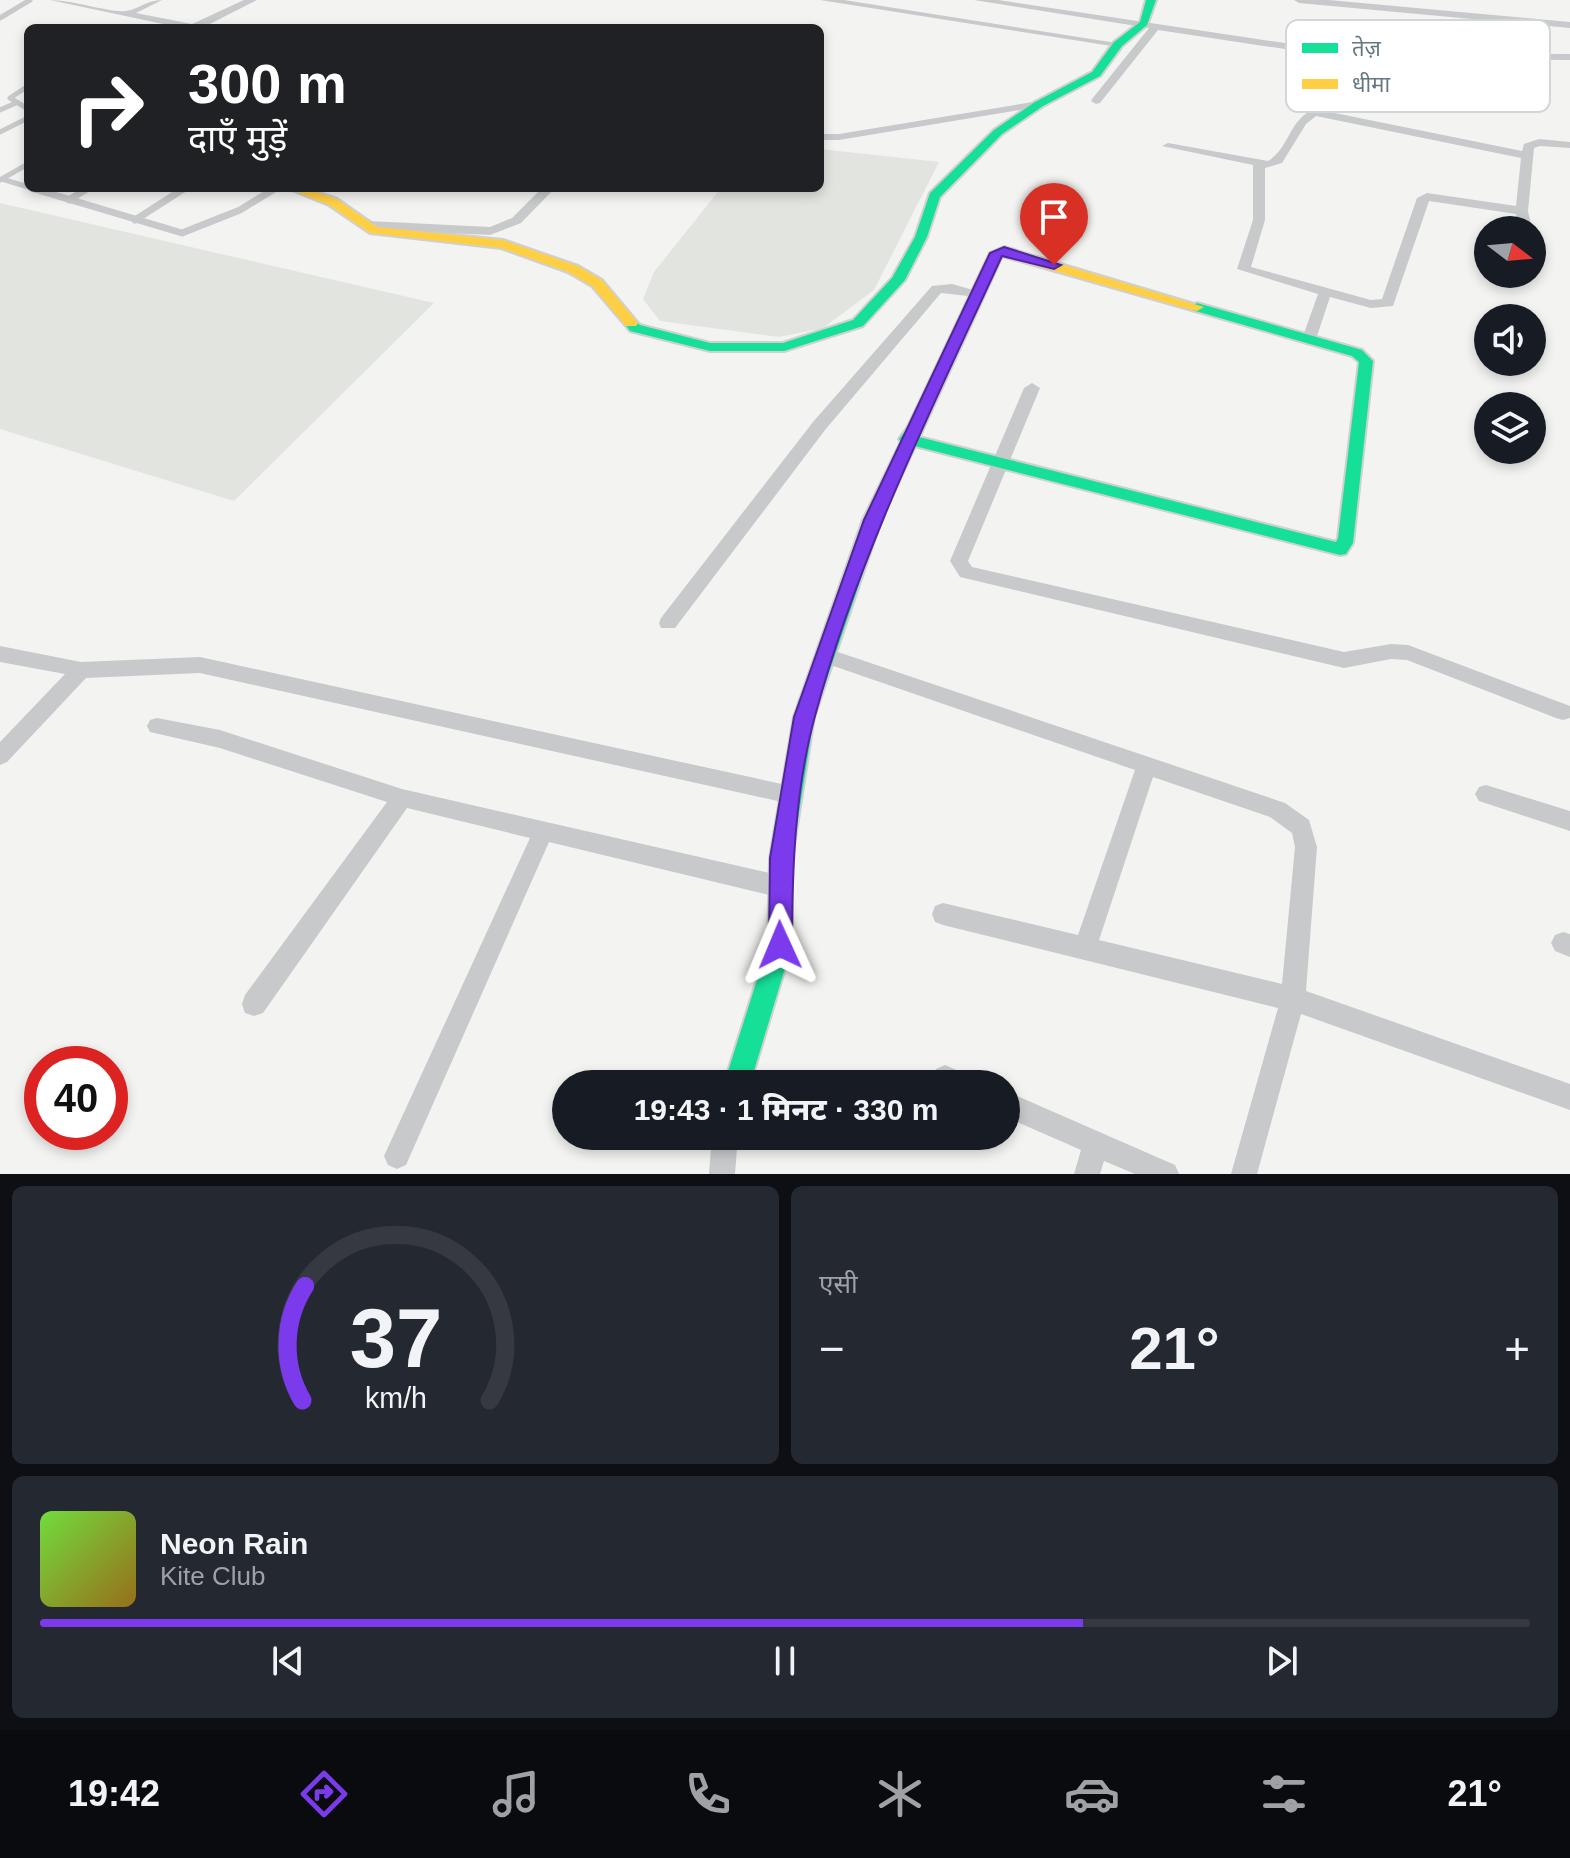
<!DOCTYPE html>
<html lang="hi">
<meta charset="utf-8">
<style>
:root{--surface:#171b24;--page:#242831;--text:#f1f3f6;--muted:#9ea1a6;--line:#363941;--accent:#7c3aed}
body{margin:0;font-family:Helvetica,"Noto Sans Devanagari",sans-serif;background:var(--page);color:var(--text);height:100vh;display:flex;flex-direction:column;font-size:30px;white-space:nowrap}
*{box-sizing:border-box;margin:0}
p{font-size:26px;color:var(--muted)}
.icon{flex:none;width:44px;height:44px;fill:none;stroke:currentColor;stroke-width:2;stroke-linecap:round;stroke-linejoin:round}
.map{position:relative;height:1174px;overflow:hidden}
.drawer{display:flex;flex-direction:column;gap:12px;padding:12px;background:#0d0f14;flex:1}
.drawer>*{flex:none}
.hud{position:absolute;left:24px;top:24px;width:800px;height:168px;border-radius:12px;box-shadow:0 4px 12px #0003;background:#202124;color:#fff;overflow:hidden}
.needle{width:52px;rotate:106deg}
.tools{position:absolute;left:1474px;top:216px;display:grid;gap:16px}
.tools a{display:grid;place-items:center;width:72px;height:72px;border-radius:50%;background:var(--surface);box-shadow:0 4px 12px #0003;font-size:40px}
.speed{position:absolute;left:24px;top:1046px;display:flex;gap:16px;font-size:40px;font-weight:700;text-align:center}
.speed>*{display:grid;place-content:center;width:104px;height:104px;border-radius:50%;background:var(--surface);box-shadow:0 4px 12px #0003;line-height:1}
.speed .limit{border:12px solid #d22;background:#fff;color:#111}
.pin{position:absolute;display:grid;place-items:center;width:68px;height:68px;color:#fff;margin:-82px -34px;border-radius:50% 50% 50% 0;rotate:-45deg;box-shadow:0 0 8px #0007}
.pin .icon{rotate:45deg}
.me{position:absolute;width:88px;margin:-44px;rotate:359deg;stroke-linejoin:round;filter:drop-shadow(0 0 6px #0008)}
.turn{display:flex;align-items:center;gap:28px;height:168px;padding:0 32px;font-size:36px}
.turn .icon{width:104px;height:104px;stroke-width:2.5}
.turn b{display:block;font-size:56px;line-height:68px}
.big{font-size:60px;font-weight:800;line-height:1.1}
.drawer .widget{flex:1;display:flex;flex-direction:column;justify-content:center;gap:12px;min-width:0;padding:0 28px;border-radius:12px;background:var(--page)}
.drawer .dial{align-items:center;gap:0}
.dial svg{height:208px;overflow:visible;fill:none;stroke:var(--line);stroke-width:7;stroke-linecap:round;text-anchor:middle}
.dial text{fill:var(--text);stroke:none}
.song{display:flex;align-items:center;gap:24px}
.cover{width:96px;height:96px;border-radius:12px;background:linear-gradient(135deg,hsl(100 70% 55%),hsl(40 70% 35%))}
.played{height:8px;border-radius:4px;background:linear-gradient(90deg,var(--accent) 70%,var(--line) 70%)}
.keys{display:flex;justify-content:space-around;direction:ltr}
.heat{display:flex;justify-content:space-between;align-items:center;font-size:44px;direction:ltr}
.drawer .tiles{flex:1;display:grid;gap:12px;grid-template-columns:1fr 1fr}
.widget:last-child{grid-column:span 2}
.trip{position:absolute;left:552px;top:1070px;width:468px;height:80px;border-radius:40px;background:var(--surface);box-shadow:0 4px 12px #0003;font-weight:800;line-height:80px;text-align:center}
.tabs{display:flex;height:128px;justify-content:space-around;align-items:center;background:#090b0e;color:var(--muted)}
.tabs .icon{width:56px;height:56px}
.tabs .current{color:var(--accent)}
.tabs b{font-size:36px;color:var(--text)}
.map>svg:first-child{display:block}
</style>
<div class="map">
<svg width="1570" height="1174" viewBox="0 0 1570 1174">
<rect width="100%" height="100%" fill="#f3f3f2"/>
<!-- green -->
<path fill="#e2e5df" d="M820 149 939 162 874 290 823 328 779 337 660 321 643 299 654 272 721 188H820Z
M0 203 434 303 234 501 0 429Z"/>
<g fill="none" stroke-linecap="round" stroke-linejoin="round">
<defs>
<path id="fast" d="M1146 0H1156L1147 25 1122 46 1100 76 1043 106 1002 134 940 197 927 237 905 280 863 326 784 351H710L630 331 624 323 631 319 640 325 710 343H783L853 320 892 278 915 237 930 193 994 130 1035 102 1092 72 1114 42 1140 22Z
M1197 303 1362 350 1373 361 1353 543 1346 554 1340 555 915 446 881 520 814 717 792 858V945L750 1084H724L768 945 770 858 794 717 863 520 901 442 899 439 908 427H920L922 431 919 437 1336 542 1338 538 1359 362 1352 356 1192 310 1190 307Z"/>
<path id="slow" d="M287 188H305L337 199 377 227 503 240 578 266 602 280 638 323 636 326H626L592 286 568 272 501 248 370 233 329 205Z
M1004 247 1204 307 1197 311 1192 310 1002 256 922 431 920 435H908L906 431 990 253Z"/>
</defs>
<!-- fast casing -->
<use href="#fast" stroke="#cfd0d0" stroke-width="4"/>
<!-- slow casing -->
<use href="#slow" stroke="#cfd0d0" stroke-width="4"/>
<!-- lane-far1 -->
<path stroke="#c8c9ca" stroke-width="5" d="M0 18 30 0
M28 86 10 98 28 109
M0 110 16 103
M0 132 28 118
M2 179 28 187
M0 180 28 164
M31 188 36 190
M85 190 88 188
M182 190 185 188
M273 190 276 188"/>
<!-- lane -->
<path stroke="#c8c9ca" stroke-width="7" d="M31 188 182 233 240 210 276 188
M69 200 88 188
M135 220 185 188"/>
<!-- street -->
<path fill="#c8c9ca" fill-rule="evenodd" d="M50 0C72 0 111 13 126 11 139 9 147 0 162 0L136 13 192 24 244 0H257L202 28H182Z
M820 0H844L1123 44 1118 47Z
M974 0H998L1351 53 1570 54V60L1351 59 1158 30 1100 103 1096 104 1091 101 1092 99 1149 28Z
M1294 0H1329L1570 22V28L1299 3Z
M1039 101 1044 104 1043 106 839 140H820V134H839Z
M1315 109 1522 151 1524 144 1539 139 1570 142V148L1540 146 1534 148 1528 211 1532 230H1520L1516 214 1429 201 1393 306 1371 308 1330 297 1316 339 1309 343 1302 339 1318 294 1237 269 1253 220V165L1162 146 1168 143 1268 161C1290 148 1289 118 1315 109ZM1316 116 1521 158 1516 206 1427 193 1417 198 1382 299 1371 300 1251 267 1265 220V168L1282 163 1306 124Z
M542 188H555L521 223 490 235 369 229 363 225 369 221 490 227 512 218Z
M1532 254 1539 258V270H1532Z
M952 284 984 293 977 297 941 293 825 430 675 628H661L659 623 661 618 813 422 932 286Z
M1032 383 1040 388 968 561 972 567 1344 652 1391 644 1408 645 1570 706V718L1563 720 1556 718 1407 660 1391 659 1344 668 960 577 950 561 1024 388Z
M0 646 81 662 200 657 791 786 798 788 802 795 798 802 791 804 200 673 86 678 7 762 0 765V742L65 674 0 662Z
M826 648 1285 803 1309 820 1317 847 1306 991 1570 1084V1110L1301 1014 1257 1174H1231L1278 1008 943 925 935 922 932 914 935 906 943 903 1078 935 1135 770 819 661 816 656 819 651ZM1153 777 1270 817 1292 833 1295 847 1282 984 1099 940Z
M157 718 220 730 402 789 778 875 786 879 789 886 786 893 778 897 549 842 406 1165 397 1169 388 1165 384 1156 530 838 407 808 263 1013 254 1016 245 1013 242 1004 245 995 387 802 220 748 150 732 147 726 150 720Z
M1486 785 1570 811V831L1479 801 1475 794 1479 787Z
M1563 932 1570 934V957L1555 951 1551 943 1555 935Z
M945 1065 968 1075 972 1084H935L932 1078 936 1069Z
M1006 1091 1175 1165 1179 1174H1135L1104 1161 1100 1174H1074L1081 1150 1006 1117Z
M712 1136H738L735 1174H709Z"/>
<!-- fast -->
<use href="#fast" fill="#16e098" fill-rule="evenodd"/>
<!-- slow -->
<use href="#slow" fill="#ffcf43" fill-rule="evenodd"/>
</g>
<!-- route -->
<path fill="#7c3aed" stroke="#51269a" stroke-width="2" d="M1004 247 1061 265 1054 269 1002 256C933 406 858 556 815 716 795 789 792 870 792 945L789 953 780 956 772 953 769 945 770 858 794 717 864 520 990 253Z"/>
<!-- legend -->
<rect x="1286" y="20" width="264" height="92" rx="12" fill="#fff" stroke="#d1d6d9" stroke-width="2"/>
<rect x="1302" y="43" width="36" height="10" fill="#16e098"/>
<rect x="1302" y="79" width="36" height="10" fill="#ffcf43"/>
<g font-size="22" fill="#657780">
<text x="1352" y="56">तेज़</text>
<text x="1352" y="92">धीमा</text>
</g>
</svg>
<div class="tools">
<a><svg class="needle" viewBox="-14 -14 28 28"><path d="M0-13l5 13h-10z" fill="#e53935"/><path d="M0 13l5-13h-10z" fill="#9ea1a6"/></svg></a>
<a><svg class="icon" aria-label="sound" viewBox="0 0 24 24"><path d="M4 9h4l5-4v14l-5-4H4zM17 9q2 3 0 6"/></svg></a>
<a><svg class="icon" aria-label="layers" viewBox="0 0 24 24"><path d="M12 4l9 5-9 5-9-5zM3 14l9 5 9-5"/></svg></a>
</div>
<div class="speed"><div class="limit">40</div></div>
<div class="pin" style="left:1054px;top:265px;background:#d93025"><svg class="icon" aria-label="arrive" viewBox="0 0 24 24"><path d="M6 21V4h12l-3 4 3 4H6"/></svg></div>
<svg class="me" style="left:780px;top:945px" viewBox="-20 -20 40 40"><path d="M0-17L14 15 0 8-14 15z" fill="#7c3aed" stroke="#fff" stroke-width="4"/></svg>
<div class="trip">19:43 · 1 मिनट · 330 m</div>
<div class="hud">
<div class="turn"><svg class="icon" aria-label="right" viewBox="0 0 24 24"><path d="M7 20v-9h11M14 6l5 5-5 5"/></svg><div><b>300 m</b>दाएँ मुड़ें</div></div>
</div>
</div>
<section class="drawer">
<div class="tiles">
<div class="widget dial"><svg viewBox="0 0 100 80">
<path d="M14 69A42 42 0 1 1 86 69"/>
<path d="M14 69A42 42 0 0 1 15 25" stroke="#7c3aed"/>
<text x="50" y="56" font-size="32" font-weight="700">37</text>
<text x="50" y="72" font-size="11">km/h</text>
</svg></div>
<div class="widget"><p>एसी</p>
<div class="heat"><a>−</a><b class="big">21°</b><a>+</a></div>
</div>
<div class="widget">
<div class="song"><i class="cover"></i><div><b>Neon Rain</b><p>Kite Club</p></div></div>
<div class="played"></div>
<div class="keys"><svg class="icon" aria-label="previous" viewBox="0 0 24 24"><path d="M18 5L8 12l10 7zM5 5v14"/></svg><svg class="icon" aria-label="pause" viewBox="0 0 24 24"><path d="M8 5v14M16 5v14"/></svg><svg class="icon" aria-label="next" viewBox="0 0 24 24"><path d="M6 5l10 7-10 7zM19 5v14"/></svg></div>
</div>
</div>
</section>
<nav class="tabs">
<b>19:42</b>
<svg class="icon current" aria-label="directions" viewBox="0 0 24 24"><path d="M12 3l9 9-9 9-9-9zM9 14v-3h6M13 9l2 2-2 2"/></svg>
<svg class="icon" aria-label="music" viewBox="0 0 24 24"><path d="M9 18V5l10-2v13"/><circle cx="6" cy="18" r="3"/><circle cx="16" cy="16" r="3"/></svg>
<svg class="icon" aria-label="phone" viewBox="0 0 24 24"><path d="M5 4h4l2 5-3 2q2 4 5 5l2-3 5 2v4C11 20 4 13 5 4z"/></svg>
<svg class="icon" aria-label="climate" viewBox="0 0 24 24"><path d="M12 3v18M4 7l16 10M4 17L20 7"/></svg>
<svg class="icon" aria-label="car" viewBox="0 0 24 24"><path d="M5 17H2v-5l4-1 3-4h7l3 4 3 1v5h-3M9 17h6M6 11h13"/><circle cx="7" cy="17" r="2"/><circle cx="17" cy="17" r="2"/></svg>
<svg class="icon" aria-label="filters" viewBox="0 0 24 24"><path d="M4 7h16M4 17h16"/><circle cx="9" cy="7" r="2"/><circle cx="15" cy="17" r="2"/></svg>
<b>21°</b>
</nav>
